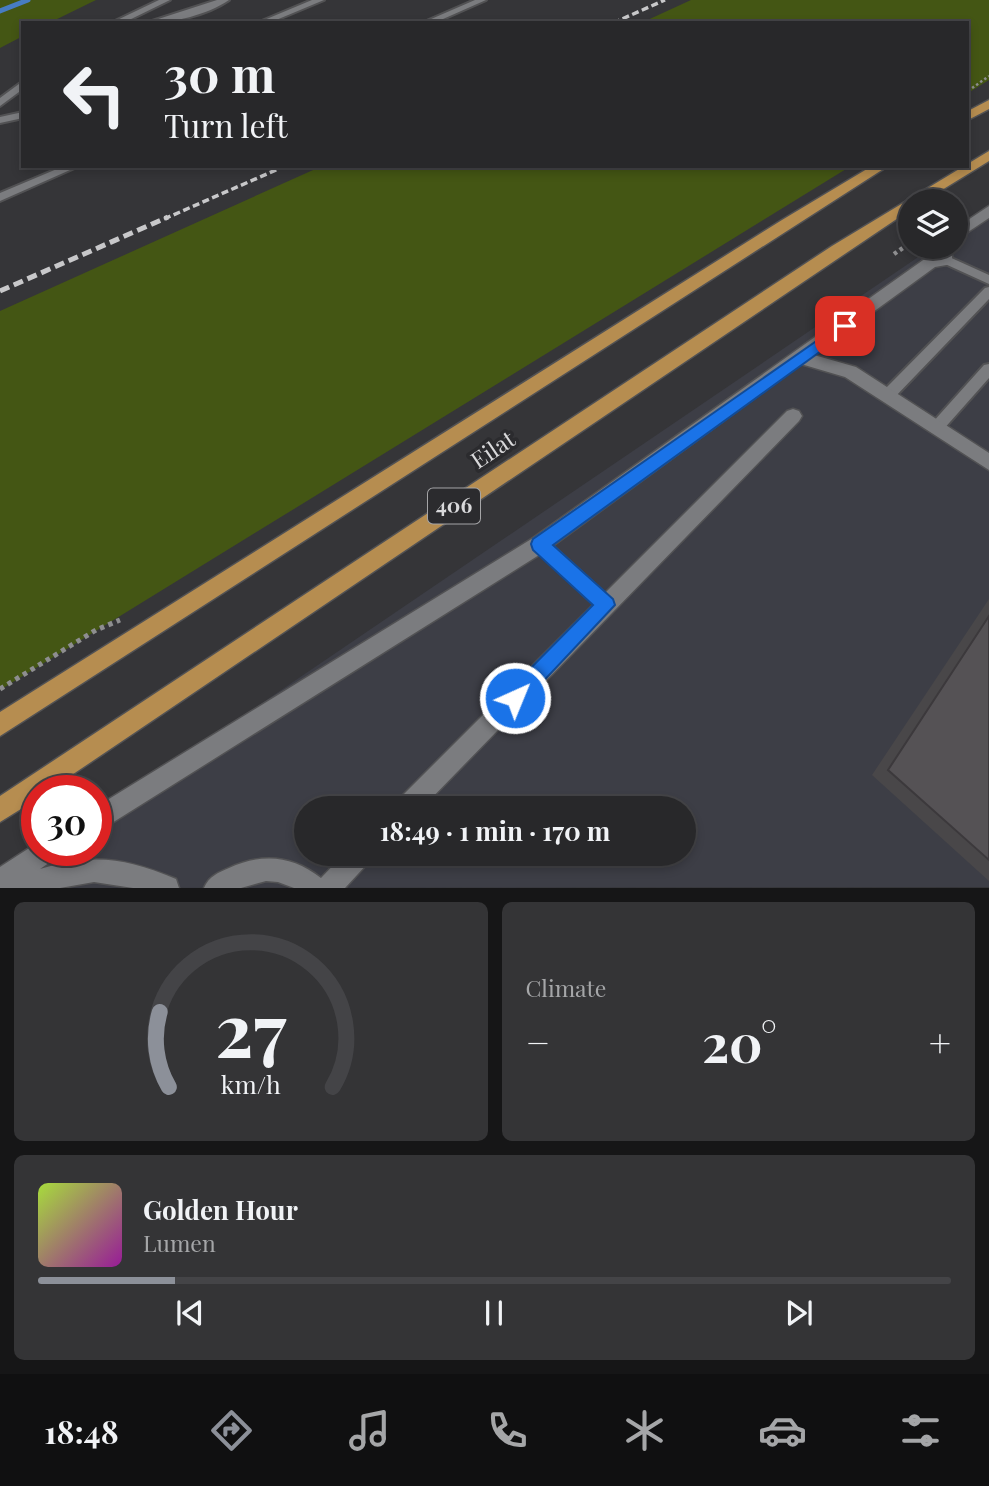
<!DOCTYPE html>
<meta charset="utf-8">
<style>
:root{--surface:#28282a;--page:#343436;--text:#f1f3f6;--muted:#a5a6a8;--line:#444447;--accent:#8c9099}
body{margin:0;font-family:"Playfair Display",serif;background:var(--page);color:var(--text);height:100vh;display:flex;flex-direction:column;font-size:26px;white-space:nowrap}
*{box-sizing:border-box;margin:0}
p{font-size:23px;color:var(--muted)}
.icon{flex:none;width:38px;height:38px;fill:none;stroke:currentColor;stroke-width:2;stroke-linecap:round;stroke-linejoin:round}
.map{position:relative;height:888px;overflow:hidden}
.drawer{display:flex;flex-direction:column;gap:14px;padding:14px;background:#161617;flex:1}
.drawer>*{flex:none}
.top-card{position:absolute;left:21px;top:21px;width:948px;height:147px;border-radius:0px;box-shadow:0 4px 10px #0003,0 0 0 2px var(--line);background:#28282a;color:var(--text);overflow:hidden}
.buttons{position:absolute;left:898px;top:189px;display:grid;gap:14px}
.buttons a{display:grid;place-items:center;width:70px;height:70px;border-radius:50%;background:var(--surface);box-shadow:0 4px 10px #0003,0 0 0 2px var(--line);font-size:35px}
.speed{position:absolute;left:21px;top:775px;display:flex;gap:14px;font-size:35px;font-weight:700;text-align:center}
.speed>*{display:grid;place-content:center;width:91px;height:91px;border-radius:50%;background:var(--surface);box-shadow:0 4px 10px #0003,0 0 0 2px var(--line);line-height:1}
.speed .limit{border:10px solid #d22;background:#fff;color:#111}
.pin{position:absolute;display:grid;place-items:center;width:60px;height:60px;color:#fff;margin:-30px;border-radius:14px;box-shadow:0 4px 10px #0006}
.me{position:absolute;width:77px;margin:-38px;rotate:44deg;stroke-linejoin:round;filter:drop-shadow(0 0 5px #0008)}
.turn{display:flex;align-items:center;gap:24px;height:147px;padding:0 28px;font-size:32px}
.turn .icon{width:91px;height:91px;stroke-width:2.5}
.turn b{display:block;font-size:49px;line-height:60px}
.big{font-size:52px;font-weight:700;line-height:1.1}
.drawer .tile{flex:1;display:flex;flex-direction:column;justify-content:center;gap:10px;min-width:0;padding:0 24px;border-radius:10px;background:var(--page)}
.drawer .dial{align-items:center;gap:0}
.dial svg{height:182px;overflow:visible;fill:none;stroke:var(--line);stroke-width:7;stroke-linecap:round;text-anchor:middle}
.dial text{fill:var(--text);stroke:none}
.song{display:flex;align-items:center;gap:21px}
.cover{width:84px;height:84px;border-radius:10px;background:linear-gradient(135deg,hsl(80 70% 55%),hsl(300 70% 35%))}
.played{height:7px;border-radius:4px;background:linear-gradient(90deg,var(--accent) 15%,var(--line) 15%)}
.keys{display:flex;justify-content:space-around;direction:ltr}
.heat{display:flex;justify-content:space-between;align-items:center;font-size:38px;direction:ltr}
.drawer .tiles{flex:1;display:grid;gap:14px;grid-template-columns:1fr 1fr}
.tile:last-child{grid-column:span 2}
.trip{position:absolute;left:294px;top:796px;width:402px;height:70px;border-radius:35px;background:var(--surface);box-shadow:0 4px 10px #0003,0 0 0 2px var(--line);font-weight:700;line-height:70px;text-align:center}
.dock{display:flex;height:112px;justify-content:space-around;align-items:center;background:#101011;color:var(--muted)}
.dock .icon{width:49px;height:49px}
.dock .on{color:var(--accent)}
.dock b{font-size:32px;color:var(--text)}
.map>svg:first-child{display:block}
</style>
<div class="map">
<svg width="989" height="888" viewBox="0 0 989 888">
<rect width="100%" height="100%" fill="#353538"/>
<!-- built -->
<path fill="#3d3e46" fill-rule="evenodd" d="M989 208V887L0 888 46 851 96 850V816L933 247H956V231ZM306 808H684V854H306Z"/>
<!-- green -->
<path fill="#445614" d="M0 0H96L49 23H23V36L0 48Z
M691 0H989V80L968 93V23H641Z
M322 166H851L0 690V311Z"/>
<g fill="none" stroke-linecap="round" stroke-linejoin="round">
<!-- stream -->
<path stroke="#477cc3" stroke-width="5" d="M0 11 28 0"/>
<defs>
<path id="lane" d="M159 0H170L123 23H111Z
M217 0H229C207 15 173 23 146 23Z
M312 0H324L269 23H257Z
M475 0H486L434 23H422Z
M23 81V89L0 106V98Z
M23 112V118L0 123V117Z
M64 166H79L0 201V193Z
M947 256 989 275V284L943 263V257Z
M989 287V299L893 399H883L881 395 883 391 985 288Z
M989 364V378L942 431H932L930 427 932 423 984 365Z
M540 537 545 539 612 600 614 605 612 610 606 613 600 610 535 549 532 544 535 539Z"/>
<path id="street" d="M989 206V218L956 240V228Z
M938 247H952V264L935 267 814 355 856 367 989 453V470L845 377 801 364 547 550 96 833V807L533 538 926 258 939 256Z
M793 409 799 411 802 416 799 421 422 808H395L398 800 787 411Z
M37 843V850H60L56 858 40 869C94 853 125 858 176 879L179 888H133L94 882 60 888H0V867Z
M344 854H373L369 862 345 888H294L278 882 266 881 241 888H204C209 876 218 873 229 868 262 853 292 855 321 878Z"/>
<path id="primary" d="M989 100V109L968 120V111Z
M989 151V161L924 201H910V210L48 791H37V799L0 822V796L832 246Z
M872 166H888L0 736V712L782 220Z"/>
</defs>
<!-- lane casing -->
<use href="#lane" stroke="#525254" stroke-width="4"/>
<!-- street casing -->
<use href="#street" stroke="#525254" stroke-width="3"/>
<!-- primary casing -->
<use href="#primary" stroke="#525254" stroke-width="3"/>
<!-- path-far2 -->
<path stroke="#8e8e90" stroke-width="2.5" stroke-dasharray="2.5 2.5" stroke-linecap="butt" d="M968 91 989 76"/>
<!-- path-far1 -->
<path stroke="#8e8e90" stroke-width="4.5" stroke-dasharray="3.5 3.5" stroke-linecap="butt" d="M894 254 910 243"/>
<!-- path -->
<path stroke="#8e8e90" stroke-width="5" stroke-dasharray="4.5 4.5" stroke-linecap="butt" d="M0 689 96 630 120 620"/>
<!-- lane -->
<use href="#lane" fill="#7b7c7f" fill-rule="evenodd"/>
<!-- street -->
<use href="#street" fill="#7b7c7f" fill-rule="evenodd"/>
<!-- primary -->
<use href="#primary" fill="#b68d50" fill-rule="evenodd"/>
<!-- rail-far1 -->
<path stroke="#c8c8ca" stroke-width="3.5" stroke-dasharray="7 3.5" stroke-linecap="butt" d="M613 23 665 0
M164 219 285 166"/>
<!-- rail -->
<path stroke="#c8c8ca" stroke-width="5" stroke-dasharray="10 5" stroke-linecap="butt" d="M0 291 168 217"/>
</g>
<!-- wall -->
<path fill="#494749" d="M989 599V881L872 775Z"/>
<!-- building -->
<path fill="#555255" stroke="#3c393c" stroke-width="2" d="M989 616V860L888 770Z"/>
<!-- route -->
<path fill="#1a73e8" stroke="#114b97" stroke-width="2" d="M845 321 850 322V330L553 545 613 599 615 605 522 704 515 707 508 704 505 698 508 691 593 605 533 550 531 544 533 539Z"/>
<g text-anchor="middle" stroke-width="7" stroke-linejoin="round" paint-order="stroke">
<!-- shield labels -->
<rect fill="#2b2b2e" stroke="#a5a5a7" stroke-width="2" x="428" y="488.5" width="52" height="35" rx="5"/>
<g font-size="21" font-weight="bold" fill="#d9d9db">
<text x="454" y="513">406</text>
</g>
<!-- street labels -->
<g font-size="23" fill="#d9d9db" stroke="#2b2b2e">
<text transform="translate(493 450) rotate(-34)" y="8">Eilat</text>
</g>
</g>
</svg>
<div class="buttons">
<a><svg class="icon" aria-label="layers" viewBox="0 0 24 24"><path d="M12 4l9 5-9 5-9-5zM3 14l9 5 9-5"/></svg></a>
</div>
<div class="speed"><div class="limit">30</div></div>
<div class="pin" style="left:845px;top:326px;background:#d93025"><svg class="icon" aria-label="arrive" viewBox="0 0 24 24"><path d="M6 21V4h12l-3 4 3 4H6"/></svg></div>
<svg class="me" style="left:515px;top:698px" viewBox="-20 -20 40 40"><circle r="17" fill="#1a73e8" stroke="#fff" stroke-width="3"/><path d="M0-11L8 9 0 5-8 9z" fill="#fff"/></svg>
<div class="trip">18:49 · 1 min · 170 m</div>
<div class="top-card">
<div class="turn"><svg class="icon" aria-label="left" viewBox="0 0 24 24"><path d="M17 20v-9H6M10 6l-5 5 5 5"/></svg><div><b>30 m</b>Turn left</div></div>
</div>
</div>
<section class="drawer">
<div class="tiles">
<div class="tile dial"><svg viewBox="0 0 100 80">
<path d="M14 69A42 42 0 1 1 86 69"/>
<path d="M14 69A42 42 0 0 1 10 36" stroke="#8c9099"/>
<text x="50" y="56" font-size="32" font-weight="700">27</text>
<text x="50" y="72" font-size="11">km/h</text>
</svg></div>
<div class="tile"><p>Climate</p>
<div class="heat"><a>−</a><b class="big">20°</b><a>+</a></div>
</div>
<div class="tile">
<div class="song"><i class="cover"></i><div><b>Golden Hour</b><p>Lumen</p></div></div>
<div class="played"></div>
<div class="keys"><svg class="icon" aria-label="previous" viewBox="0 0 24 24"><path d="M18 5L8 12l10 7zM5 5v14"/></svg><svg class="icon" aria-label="pause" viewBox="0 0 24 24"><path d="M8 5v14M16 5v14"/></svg><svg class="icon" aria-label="next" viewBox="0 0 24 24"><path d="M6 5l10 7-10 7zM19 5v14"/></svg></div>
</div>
</div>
</section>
<nav class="dock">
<b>18:48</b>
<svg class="icon on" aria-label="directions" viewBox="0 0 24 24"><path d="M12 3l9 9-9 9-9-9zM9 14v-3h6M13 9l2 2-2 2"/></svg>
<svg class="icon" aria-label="music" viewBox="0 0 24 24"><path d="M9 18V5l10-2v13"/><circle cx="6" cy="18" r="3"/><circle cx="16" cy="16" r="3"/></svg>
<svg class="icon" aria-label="phone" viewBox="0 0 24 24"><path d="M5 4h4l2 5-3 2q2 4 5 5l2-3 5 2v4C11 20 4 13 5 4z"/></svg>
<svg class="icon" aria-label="climate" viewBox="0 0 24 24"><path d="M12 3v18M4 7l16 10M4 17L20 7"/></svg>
<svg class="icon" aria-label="car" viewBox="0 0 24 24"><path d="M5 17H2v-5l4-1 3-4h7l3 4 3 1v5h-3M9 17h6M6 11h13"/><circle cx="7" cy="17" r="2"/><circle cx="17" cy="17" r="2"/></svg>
<svg class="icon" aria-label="filters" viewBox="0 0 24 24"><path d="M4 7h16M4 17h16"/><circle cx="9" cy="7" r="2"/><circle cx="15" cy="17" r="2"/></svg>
</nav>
